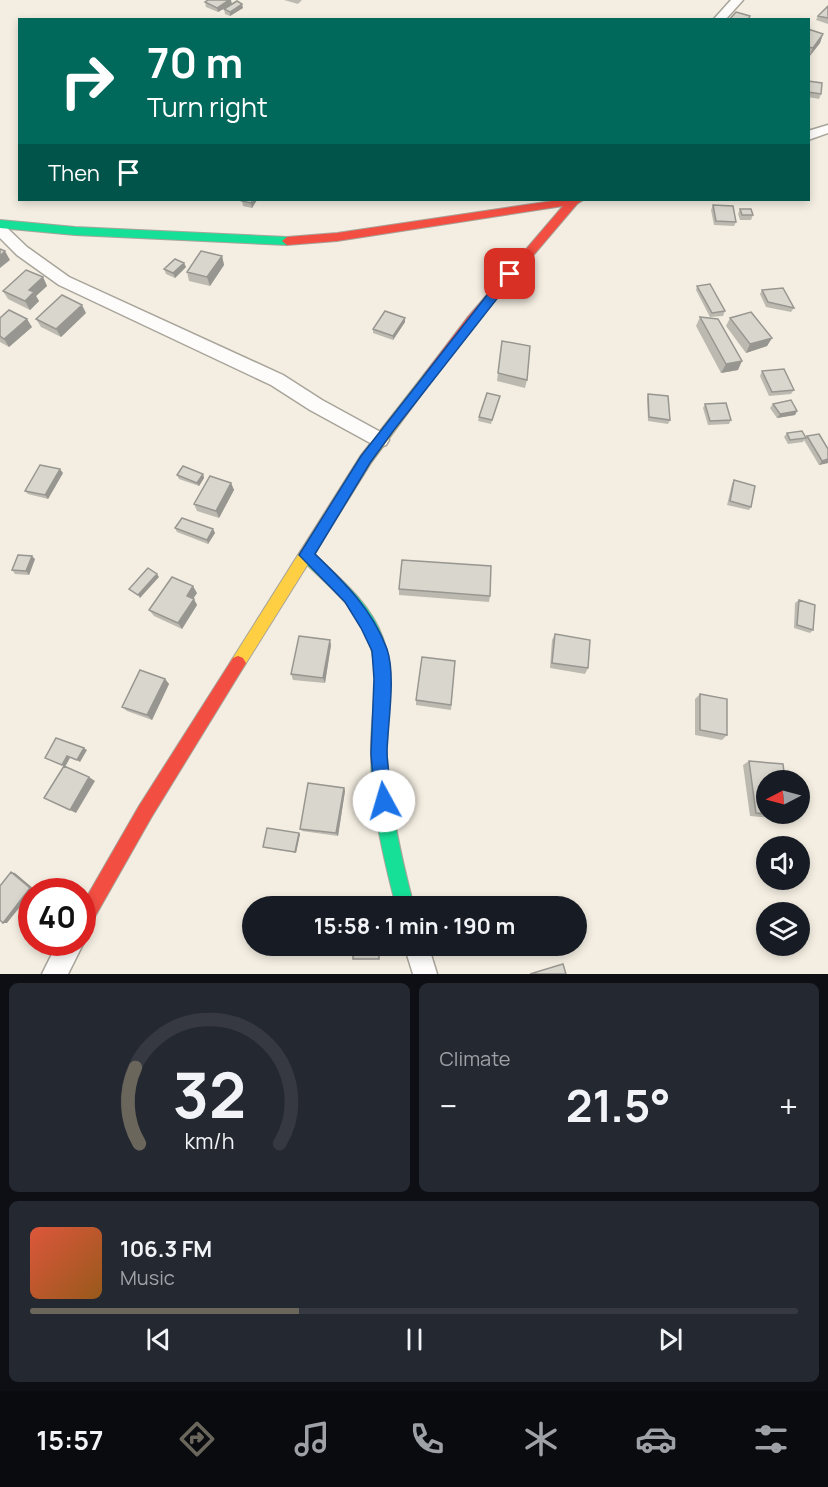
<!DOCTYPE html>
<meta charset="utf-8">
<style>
:root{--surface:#171b24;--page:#242831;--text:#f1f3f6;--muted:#9ea1a6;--line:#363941;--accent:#6a665c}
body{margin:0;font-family:Manrope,sans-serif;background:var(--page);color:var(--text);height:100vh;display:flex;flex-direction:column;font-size:22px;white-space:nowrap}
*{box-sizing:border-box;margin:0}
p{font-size:20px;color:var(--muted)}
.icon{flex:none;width:33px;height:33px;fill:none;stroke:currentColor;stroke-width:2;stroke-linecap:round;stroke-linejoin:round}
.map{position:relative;height:974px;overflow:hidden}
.panel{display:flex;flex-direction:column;gap:9px;padding:9px;background:#0d0f14;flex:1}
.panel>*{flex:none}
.hud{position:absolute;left:18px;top:18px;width:792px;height:183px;border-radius:0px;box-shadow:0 3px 9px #0003;background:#00695c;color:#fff;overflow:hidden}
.needle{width:39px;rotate:264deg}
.controls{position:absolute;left:756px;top:770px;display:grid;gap:12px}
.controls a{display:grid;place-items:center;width:54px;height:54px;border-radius:50%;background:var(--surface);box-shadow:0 3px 9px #0003;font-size:30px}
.speed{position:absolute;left:18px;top:878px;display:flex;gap:12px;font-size:30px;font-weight:700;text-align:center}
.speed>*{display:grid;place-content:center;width:78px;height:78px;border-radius:50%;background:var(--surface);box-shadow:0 3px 9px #0003;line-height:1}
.speed .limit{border:9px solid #d22;background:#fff;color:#111}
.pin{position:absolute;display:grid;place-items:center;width:51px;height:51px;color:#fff;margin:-26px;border-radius:12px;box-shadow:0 3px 9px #0006}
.me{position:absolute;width:66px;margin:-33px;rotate:354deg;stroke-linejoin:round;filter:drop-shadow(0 0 4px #0008)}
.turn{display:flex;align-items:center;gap:21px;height:126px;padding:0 30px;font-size:27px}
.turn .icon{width:78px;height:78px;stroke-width:2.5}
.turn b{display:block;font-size:42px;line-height:51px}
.then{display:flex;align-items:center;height:57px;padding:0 30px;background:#0003;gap:12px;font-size:22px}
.big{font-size:45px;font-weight:700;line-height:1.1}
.panel .tile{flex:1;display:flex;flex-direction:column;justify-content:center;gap:9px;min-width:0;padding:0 21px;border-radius:9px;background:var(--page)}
.panel .dial{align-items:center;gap:0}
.dial svg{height:156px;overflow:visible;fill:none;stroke:var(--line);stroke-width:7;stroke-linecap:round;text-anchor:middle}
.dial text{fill:var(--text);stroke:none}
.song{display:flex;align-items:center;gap:18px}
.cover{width:72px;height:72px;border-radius:9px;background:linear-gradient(135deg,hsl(10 70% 55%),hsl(30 70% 35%))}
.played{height:6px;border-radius:3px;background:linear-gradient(90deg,var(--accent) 35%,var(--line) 35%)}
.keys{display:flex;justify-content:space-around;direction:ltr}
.heat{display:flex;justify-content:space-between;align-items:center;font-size:33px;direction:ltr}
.panel .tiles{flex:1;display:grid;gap:9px;grid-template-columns:1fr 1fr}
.tile:last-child{grid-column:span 2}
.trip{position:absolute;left:242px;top:896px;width:345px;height:60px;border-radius:30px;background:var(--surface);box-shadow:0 3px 9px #0003;font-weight:700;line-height:60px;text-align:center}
.menu{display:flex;height:96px;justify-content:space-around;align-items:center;background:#090b0e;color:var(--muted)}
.menu .icon{width:42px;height:42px}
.menu .on{color:var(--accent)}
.menu b{font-size:27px;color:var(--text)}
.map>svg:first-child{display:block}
</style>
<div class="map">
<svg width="828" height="974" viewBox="0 0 828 974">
<rect width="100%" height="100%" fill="#f4eee2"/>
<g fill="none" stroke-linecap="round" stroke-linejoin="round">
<defs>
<path id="street" d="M731 0H743L725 20H713Z
M828 125V133L808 140V131Z
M0 224 5 226 27 247 69 277 283 375 322 400 386 435 389 440 386 445 380 447 374 445 310 410 271 385 59 285 17 255 0 238Z
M82 938 84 942 68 974H42L58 942H82Z
M404 945H428L437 974H413Z"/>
<path id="fast" d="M0 220 75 227 287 237 292 241 287 245 75 235 0 228Z
M306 549 311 551C338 577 370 602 383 638 397 676 386 718 387 757 390 808 401 857 414 906H396C383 856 371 805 371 753 370 716 382 675 368 639 357 607 325 583 301 559L299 555 301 551Z"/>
<path id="slow" d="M429 371 435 376 433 379 371 463 243 668 238 670 233 668 230 663 233 658 361 455 425 373Z"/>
<path id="jam" d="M559 200H583L577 204 475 324 433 379 429 381 423 376 425 373 467 318 563 206 337 241 287 245 282 241 287 237 337 233Z
M238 656 243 658 246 663 243 668 151 818 88 929 82 932V905L139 806 233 658Z"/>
</defs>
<!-- street casing -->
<use href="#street" stroke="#a8a49a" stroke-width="3"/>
<!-- fast casing -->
<use href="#fast" stroke="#a8a49a" stroke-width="2"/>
<!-- slow casing -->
<use href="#slow" stroke="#a8a49a" stroke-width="2"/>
<!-- jam casing -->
<use href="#jam" stroke="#a8a49a" stroke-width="2"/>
<!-- street -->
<use href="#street" fill="#fdfcfb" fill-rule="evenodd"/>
<!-- fast -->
<use href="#fast" fill="#16e098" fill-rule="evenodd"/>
<!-- slow -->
<use href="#slow" fill="#ffcf43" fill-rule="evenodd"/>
<!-- jam -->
<use href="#jam" fill="#f24e42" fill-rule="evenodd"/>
</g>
<!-- wall -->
<path fill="#bbb9b0" d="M284 0H302L298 4Z
M205 2 232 4 218 12 206 7Z
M828 6V24L816 20 818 16Z
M243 8 230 16 225 14 224 9Z
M808 29 823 34 820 43 809 57H808Z
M808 81 821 94 819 99 808 97Z
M257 200 252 208 243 206 242 201Z
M713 205 736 222 734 226 714 225 711 210Z
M740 209 753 215 751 220H740L738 214Z
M222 256 224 265 210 286 189 281 187 272Z
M184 263 186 267 175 278 166 274 164 269Z
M43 277 47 286 36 296 39 301 30 310 8 299 3 291Z
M697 286 725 311 723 316 710 317 696 290Z
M762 290 794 308 791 312 766 307 760 294Z
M86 313 61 337 41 327 36 319Z
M700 317 738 370 721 373 696 326Z
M0 318 32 327 9 347 0 342Z
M730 318 772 338 767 346 746 353 726 326Z
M405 322 393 340 373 333V329Z
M502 341 527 380 525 388 497 381Z
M762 371 794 390 791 394 769 396 760 376Z
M648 394 670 420 668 424 648 421 647 398Z
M500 396 491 424 478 421 479 417Z
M705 404 731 420 729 424 708 425 703 408Z
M773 404 797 411 795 415 777 418 770 408Z
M787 433 805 438 807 436 828 449V463L819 465 804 440 803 442 788 444 784 437Z
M63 473 48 499 28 494 25 491Z
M203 474 204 478 199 486 179 479 177 475Z
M734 480 751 507 749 510 727 505 732 484Z
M231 483 234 490 219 518 197 511 194 504Z
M175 528 213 529 215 533 208 544 177 532Z
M35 559 29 575 15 574 12 570Z
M399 589 490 596 489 602 399 595Z
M197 593 193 598 197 605 182 629 154 616 149 610Z
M799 600 813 630 810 633 794 628 795 603Z
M555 634 588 668 585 674 550 668 552 640Z
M331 645 325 683 293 680 291 674Z
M455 661 451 710 416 705V700Z
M165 679 169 684 152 720 127 711 122 707Z
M700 694 727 735 722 740 695 735V699Z
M749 761 791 816 784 819 750 816 743 765Z
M344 788 345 791 338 836 302 831 300 829Z
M300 834 296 853 264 848 263 847Z"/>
<!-- shaded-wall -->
<path fill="#989690" d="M229 0H231L232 4 218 12 217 8Z
M242 4 243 8 230 16V12Z
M823 34 820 43 809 57 813 48Z
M253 200H257L252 208 251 203Z
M5 251 10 260 0 268V256Z
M222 256 224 265 210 286 207 277Z
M184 263 186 267 175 278 173 273Z
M43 277 47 286 36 296 39 301 30 310 25 301 29 290Z
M82 305 86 313 61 337 56 329Z
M405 318V322L393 340V336Z
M27 319 32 327 9 347 4 339Z
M772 338 767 346 746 353 750 344Z
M742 361 738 370 721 373 726 364Z
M797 411 795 415 777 418 780 414Z
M828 459V463L819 465 822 461Z
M60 469 63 473 48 499 45 495Z
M203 474 204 478 199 486 197 483Z
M231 483 234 490 219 518 216 511Z
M213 529 215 533 208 544 207 540Z
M32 556 35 559 29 575 26 571Z
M157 574 159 577 140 598 138 595Z
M193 586 197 593 191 602 187 596Z
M194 599 197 605 182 629 178 623Z
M330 640 331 645 325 683 323 678Z
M165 679 169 684 152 720 147 715Z
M84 748 87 750 80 762 77 760Z
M67 756 70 758 65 767 62 765Z
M89 777 95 781 76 813 70 810Z
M344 788 345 791 338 836 336 833Z
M299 833 300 834 296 853 295 852Z
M11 872 15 873 34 889 32 891V892L7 923H3Z"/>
<!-- building -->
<path fill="#d9d7cd" stroke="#989690" stroke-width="1.5" d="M208 0H229L217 8 205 2Z
M237 1 242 4 230 12 224 9Z
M828 6V18L818 16Z
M736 12 750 16 748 20H729Z
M808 29 823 34 813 48 808 47Z
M808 81 822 83 821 94 808 92Z
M243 200H253L251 203 242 201Z
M713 205 733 206 736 222 716 221Z
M740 209H751L753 215H742Z
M0 249 5 251 0 256Z
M201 251 222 256 207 277 187 272Z
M175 259 184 263 173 273 164 269Z
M26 270 43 277 29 290 34 292 25 301 3 291Z
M710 284 725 311 712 313 697 286Z
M783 288 794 308 768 302 762 290Z
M62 295 82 305 56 329 36 319Z
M9 310 27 319 4 339 0 336V318Z
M385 311 405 318 393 336 373 329Z
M751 312 772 338 750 344 730 318Z
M700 317 718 319 742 361 726 364Z
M502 341 530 346 527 380 498 373Z
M784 369 794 390 772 392 762 371Z
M487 393 500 396 492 420 479 417Z
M648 394 668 396 670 420 649 417Z
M791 400 797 411 780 414 773 404Z
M726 403 731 420 710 421 705 404Z
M802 431 806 438 790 440 787 433Z
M819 434 828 449V459L822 461 807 436Z
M40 465 60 469 45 495 25 491Z
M183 466 203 474 197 483 177 475Z
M210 476 231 483 216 511 194 504Z
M734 480 755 486 751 507 730 501Z
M182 518 213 529 207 540 175 528Z
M18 555 32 556 26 571 12 570Z
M402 560 491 566 490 596 399 589Z
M148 568 157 574 138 595 129 589Z
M172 577 193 586 187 596 194 599 178 623 149 610Z
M799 600 815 605 813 630 797 625Z
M555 634 590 640 588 668 552 663Z
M299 636 330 640 323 678 291 674Z
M422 657 455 661 451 705 416 700Z
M140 670 165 679 147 715 122 707Z
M700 694 727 699V735L700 730Z
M56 738 84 748 77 760 67 756 62 765 45 758Z
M749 761 783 764 785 780H766V813H791V816L756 813Z
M64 766 89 777 70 810 44 798Z
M308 783 344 788 336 833 300 829Z
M267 828 299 833 295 852 263 847Z
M11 872 30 888 3 923 0 920V886Z
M379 900V906H354V901Z
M353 945H379V959H353Z
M563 964 566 974H530Z"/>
<!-- route -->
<path fill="#1a73e8" stroke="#114b97" stroke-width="1.5" d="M510 270 514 271V277L394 430 370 463 315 554C344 582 372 609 387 649 396 676 388 721 387 751 387 767 391 785 393 801L390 807 384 810 378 807 375 801 371 754 374 679 372 651 361 628 345 602 299 555 361 456 506 271Z"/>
</svg>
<div class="controls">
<a><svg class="needle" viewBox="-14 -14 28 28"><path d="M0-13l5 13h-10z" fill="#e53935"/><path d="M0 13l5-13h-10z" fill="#9ea1a6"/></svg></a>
<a><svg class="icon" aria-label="sound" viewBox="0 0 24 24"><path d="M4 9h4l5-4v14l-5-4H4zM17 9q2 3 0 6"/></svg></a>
<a><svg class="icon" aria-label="layers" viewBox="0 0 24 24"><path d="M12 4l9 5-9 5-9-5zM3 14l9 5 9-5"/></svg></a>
</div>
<div class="speed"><div class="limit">40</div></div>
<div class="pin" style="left:510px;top:274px;background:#d93025"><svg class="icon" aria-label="arrive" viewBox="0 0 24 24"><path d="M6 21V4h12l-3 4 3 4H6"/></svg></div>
<svg class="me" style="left:384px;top:801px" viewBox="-20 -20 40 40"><circle r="19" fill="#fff"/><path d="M0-13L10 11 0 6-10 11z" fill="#1a73e8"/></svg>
<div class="trip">15:58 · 1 min · 190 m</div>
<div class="hud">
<div class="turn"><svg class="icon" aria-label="right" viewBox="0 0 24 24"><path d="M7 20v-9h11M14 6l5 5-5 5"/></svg><div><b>70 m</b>Turn right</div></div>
<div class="then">Then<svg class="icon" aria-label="arrive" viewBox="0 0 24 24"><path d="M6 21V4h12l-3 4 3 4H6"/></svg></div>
</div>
</div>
<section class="panel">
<div class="tiles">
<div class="tile dial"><svg viewBox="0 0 100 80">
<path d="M14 69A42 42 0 1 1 86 69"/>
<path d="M14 69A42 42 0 0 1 12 30" stroke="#6a665c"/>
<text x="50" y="56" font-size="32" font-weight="700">32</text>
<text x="50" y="72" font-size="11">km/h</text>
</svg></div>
<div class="tile"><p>Climate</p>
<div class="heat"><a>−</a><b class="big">21.5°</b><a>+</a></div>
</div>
<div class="tile">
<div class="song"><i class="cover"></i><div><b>106.3 FM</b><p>Music</p></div></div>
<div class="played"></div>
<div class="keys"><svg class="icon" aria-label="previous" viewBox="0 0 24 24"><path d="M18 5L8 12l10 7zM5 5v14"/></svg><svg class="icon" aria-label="pause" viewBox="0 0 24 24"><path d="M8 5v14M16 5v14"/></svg><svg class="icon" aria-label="next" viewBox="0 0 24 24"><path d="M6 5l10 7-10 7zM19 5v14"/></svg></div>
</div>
</div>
</section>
<nav class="menu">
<b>15:57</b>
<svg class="icon on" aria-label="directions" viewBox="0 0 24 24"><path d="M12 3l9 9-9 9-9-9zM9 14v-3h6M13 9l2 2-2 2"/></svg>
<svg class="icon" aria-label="music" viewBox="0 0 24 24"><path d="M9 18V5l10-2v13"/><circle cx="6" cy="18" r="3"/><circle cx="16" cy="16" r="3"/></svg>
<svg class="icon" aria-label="phone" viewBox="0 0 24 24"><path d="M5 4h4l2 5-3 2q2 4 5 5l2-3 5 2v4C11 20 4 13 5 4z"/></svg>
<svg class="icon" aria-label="climate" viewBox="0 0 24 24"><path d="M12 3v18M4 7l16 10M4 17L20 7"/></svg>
<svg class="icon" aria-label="car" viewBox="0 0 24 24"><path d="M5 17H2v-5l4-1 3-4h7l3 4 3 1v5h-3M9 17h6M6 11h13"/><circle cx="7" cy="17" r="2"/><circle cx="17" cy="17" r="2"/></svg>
<svg class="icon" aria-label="filters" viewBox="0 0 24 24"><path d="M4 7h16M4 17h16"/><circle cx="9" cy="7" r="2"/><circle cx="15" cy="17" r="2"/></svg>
</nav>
